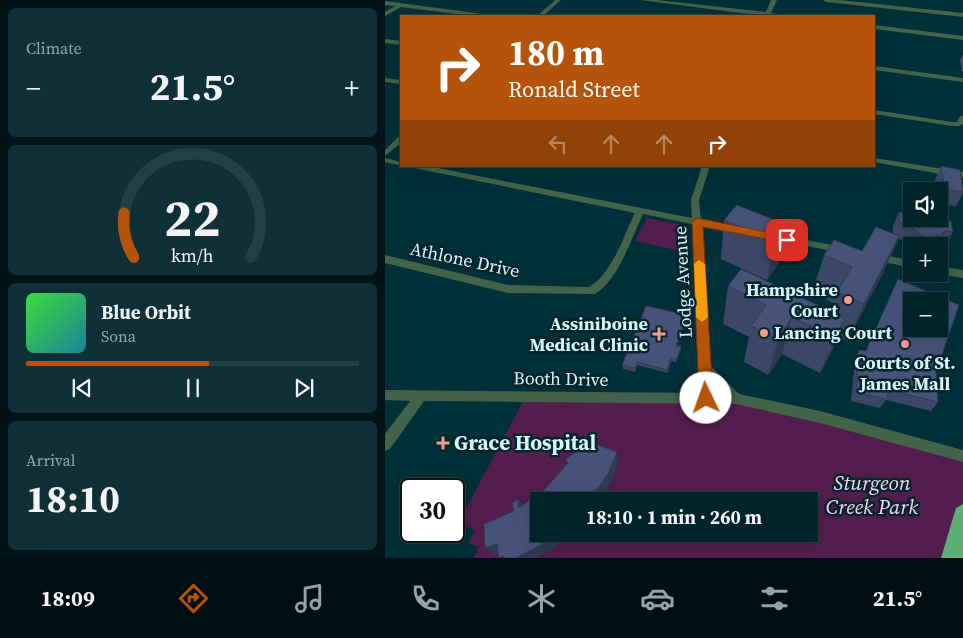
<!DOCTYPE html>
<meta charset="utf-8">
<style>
:root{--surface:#00242a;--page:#0e3036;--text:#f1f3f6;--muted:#95a4a8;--line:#224147;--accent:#b45309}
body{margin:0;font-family:"Source Serif 4",serif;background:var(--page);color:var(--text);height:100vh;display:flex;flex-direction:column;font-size:19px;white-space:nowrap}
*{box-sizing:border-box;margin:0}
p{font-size:16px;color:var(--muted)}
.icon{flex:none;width:28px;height:28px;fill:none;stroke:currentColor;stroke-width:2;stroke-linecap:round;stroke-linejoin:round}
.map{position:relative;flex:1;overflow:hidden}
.drawer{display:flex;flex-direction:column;gap:8px;padding:8px;background:#001417;width:385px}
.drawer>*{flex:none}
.banner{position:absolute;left:15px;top:15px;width:475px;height:152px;border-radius:0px;box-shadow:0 5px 20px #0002,0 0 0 1px var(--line);background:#b45309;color:#fff;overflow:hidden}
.fabs{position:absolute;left:518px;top:182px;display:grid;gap:10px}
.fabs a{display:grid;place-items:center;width:45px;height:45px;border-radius:0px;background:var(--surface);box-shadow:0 5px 20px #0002,0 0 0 1px var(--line);font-size:25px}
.speed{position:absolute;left:15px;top:478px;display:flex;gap:10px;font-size:25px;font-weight:700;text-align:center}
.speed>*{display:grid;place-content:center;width:65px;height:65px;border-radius:50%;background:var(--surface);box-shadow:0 5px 20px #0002,0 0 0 1px var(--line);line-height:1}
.speed .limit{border:2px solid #111;border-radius:8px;background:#fff;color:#111}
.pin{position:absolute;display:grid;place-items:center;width:42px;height:42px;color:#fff;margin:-21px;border-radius:10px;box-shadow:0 2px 8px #0006}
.me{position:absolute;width:55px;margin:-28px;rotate:357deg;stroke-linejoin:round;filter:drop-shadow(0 0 4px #0008)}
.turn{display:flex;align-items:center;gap:18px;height:105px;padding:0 25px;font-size:22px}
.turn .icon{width:65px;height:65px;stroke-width:2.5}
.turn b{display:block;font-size:35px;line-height:42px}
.lanes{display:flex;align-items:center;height:48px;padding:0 25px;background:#0003;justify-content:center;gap:25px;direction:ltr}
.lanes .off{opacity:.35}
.big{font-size:38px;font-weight:700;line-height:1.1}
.drawer .widget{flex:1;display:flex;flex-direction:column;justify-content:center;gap:8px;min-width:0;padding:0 18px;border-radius:8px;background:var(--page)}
.drawer .dial{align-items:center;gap:0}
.dial svg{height:130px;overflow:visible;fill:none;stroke:var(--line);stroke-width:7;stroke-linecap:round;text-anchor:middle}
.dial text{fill:var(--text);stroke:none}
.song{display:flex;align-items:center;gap:15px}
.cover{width:60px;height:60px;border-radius:8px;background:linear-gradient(135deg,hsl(120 70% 55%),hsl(190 70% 35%))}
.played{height:5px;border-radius:2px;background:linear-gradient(90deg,var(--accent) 55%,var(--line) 55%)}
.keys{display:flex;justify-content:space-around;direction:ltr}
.heat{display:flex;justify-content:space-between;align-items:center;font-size:28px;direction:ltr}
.trip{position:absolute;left:145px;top:492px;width:288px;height:50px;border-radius:0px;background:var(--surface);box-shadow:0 5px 20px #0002,0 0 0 1px var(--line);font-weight:700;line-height:50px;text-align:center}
.dock{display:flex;height:80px;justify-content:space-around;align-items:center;background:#000e11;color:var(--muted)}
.dock .icon{width:35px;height:35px}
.dock .on{color:var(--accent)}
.dock b{font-size:22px;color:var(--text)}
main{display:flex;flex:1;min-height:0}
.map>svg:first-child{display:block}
</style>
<main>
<section class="drawer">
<div class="widget"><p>Climate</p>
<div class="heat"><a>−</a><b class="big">21.5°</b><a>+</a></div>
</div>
<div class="widget dial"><svg viewBox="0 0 100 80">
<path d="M14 69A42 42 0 1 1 86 69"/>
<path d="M14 69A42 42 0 0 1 8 42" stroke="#b45309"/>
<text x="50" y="56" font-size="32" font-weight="700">22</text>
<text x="50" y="72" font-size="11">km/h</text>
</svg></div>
<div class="widget">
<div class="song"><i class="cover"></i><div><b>Blue Orbit</b><p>Sona</p></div></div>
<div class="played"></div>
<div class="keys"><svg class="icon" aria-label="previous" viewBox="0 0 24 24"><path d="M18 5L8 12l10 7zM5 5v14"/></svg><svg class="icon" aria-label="pause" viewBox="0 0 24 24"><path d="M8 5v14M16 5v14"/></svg><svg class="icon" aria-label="next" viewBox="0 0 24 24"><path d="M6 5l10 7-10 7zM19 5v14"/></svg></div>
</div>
<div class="widget"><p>Arrival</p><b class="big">18:10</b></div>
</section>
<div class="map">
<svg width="578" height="558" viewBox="0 0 578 558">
<rect width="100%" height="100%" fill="#003038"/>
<!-- green -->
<path fill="#531e4e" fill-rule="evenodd" d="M262 218 302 226 304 253 250 241Z
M319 367 351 399 578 456V515L567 558H89L94 547 83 543 90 530 73 523 141 396 293 398ZM154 501H424V534H154Z"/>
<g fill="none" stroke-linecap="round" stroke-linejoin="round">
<!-- street -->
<path fill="#43624a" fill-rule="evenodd" d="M170 0H176L158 16H152Z
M255 0H272L381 12 386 0H392L386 13 402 16H379Z
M438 0H455L578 13V17L441 2Z
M0 1 98 14 101 16H87L16 7 0 16V12L10 6 0 5Z
M489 25 578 36V40L489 29Z
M0 39 16 41V45L0 43Z
M489 66 578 78V82L489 70Z
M0 78 16 80V84L0 82Z
M489 110 567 122H572L575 116H578V124L574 126H567L489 114Z
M13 137H16V143L0 156V150Z
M0 158 16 162 17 166 0 162Z
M489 158 578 172V178L489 162Z
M25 166H43L307 218 306 200 317 166H325L314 200 316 220 351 227 356 230 351 233 316 226 325 365 354 394 435 411 578 450V462L435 423 351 404 39 401 5 449 0 451V434L25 401 0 400V390L315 393 307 224 258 214C246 239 234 279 210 294L123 293 0 263V255L123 285 204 287C227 274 239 235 250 213L29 168ZM326 382 337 393H327Z
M385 233 457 247 462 250 457 253 382 238 380 236Z
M490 254 526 260V268L487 259 485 257 487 255Z
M554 266 578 270V278L554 274Z"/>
<!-- highway -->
<path fill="#5db073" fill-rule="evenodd" d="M578 504V558H556L571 508Z"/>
</g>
<!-- wall -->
<path fill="#3c4767" d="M578 54V71H577L575 60Z
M556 166 578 190V193L571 206 554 204V191H551L550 180Z
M514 212 568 232 560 246 552 245 551 246H526V249V246L514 238 497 275 462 341 453 337 445 355 435 373 397 354 383 375 359 362 364 337 338 324 343 286 445 311 448 303 427 293 439 255 477 251 508 234V226Z
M339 220 402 225 393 264 382 280 336 259Z
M513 279 551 372 553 402 546 411 501 400 495 408 466 401 470 359 474 350 481 351Z
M301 318 292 346 296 350 291 362 286 361 283 373 252 365 250 372 238 369 237 365Z"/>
<!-- shaded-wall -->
<path fill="#313954" d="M402 225 393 264 382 280 390 241Z
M560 231 552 245 550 246 556 236Z
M514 236 497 275 462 341 479 304Z
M302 315 301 318 291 349V346Z
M407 317 397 354 383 375 393 339Z
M460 318 445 355 435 373 450 338Z
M296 346V350L291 362 292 359Z
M286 358V361L283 373 282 370Z
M232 452 234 462 226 483 214 501H203Z
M133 499 140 508H134Z
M171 534H185L168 549 152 558H131Z
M112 544 120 552 108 555 100 548Z"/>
<!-- building -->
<path fill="#465278" stroke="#313954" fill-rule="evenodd" d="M556 166 575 170 578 192 560 189Z
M352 205 402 225 390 241 339 220Z
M526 211V219H554V216L566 221 568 232 560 231 556 236 551 235V238L533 235V232L520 224 514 223V212L523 213Z
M491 227 514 236 479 304 452 292 467 267 439 255 449 240 477 251Z
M356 269 460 318 450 338 407 317 393 339 366 326 381 305 343 286Z
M513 279 574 305 551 372 553 402 504 390 501 399 471 392 474 350 481 351ZM526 301H554V329H526Z
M261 306 302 315 291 346H296L292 359 286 358 282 370 252 362 250 368 237 365Z
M196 439 232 452 224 472 211 491 203 501H154V534H171L163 541 131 558H119L118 556 114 558 112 544 100 548 99 524 129 511 127 503 133 499 134 508 160 489 183 463 180 460 189 453Z"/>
<!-- route -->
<path fill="#b45309" stroke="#753606" d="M312 218 402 236 407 240 402 243 318 227 328 398 326 403 321 404 316 403 314 398 307 222Z"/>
<!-- slow -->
<path fill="#f59e0b" d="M314 260 320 264 323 317 317 322 311 317 309 264Z"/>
<!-- markers -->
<g fill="#f49d8d" stroke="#04252b" stroke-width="2">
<circle cx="463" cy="300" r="5"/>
<circle cx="379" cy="333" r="5"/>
<path d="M271.5 326.5h5v5h5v5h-5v5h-5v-5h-5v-5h5z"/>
<circle cx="520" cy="344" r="5"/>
<path d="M55.5 435.5h5v5h5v5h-5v5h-5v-5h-5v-5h5z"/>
</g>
<g text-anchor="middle" stroke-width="5" stroke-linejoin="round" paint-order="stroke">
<!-- street labels -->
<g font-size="18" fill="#d7f4fa" stroke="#04252b">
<text transform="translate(80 260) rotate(12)" y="6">Athlone Drive</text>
<text transform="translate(298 282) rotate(-93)" y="6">Lodge Avenue</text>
<text transform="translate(176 379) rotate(1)" y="6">Booth Drive</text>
</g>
<!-- poi labels -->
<g font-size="18" font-weight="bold" fill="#d7f4fa" stroke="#04252b" text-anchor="end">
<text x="453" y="296">Hampshire<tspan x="453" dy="21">Court</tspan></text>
<text x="263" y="330">Assiniboine<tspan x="263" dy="21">Medical Clinic</tspan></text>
<text x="389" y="339" text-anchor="start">Lancing Court</text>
<text x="520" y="369" text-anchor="middle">Courts of St.<tspan x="520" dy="21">James Mall</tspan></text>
</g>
<!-- near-poi labels -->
<g font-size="21" font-weight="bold" fill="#d7f4fa" stroke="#04252b" text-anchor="start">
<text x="69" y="450">Grace Hospital</text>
</g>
<!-- near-park labels -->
<g font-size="21" font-style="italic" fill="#f7d1f1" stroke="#04252b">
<text x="487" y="490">Sturgeon<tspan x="487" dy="24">Creek Park</tspan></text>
</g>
</g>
</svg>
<div class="fabs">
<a><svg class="icon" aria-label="sound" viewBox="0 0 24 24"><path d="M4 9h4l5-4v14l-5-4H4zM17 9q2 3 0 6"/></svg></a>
<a>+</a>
<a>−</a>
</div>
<div class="speed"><div class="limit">30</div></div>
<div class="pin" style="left:402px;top:240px;background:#d93025"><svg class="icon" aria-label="arrive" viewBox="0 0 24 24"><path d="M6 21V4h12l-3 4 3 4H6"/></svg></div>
<svg class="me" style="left:321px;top:398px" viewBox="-20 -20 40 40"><circle r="19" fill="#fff"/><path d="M0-13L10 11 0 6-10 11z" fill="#b45309"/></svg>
<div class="trip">18:10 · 1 min · 260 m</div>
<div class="banner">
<div class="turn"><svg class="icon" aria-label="right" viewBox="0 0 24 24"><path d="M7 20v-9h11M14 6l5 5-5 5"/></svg><div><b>180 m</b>Ronald Street</div></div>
<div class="lanes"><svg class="icon off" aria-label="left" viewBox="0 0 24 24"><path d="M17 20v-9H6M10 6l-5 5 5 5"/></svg><svg class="icon off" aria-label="ahead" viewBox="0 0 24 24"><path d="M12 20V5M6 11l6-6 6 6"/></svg><svg class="icon off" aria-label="ahead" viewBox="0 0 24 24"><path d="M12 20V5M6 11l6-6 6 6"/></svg><svg class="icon" aria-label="right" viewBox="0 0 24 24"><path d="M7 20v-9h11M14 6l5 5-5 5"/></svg></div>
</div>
</div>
</main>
<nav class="dock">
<b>18:09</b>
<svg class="icon on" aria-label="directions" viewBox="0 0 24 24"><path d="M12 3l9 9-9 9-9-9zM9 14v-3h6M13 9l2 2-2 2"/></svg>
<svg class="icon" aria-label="music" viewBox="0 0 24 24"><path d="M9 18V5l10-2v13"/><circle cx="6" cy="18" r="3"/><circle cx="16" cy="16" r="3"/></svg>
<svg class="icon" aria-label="phone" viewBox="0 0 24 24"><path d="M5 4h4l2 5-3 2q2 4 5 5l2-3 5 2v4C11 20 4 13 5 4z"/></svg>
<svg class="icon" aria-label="climate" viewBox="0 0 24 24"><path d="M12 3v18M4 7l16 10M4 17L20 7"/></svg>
<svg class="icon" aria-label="car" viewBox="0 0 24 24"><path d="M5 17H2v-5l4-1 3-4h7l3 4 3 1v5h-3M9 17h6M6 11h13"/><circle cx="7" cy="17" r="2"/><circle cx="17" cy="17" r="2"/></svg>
<svg class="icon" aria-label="filters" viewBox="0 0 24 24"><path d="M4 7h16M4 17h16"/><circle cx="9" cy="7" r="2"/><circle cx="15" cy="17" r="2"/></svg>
<b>21.5°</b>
</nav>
